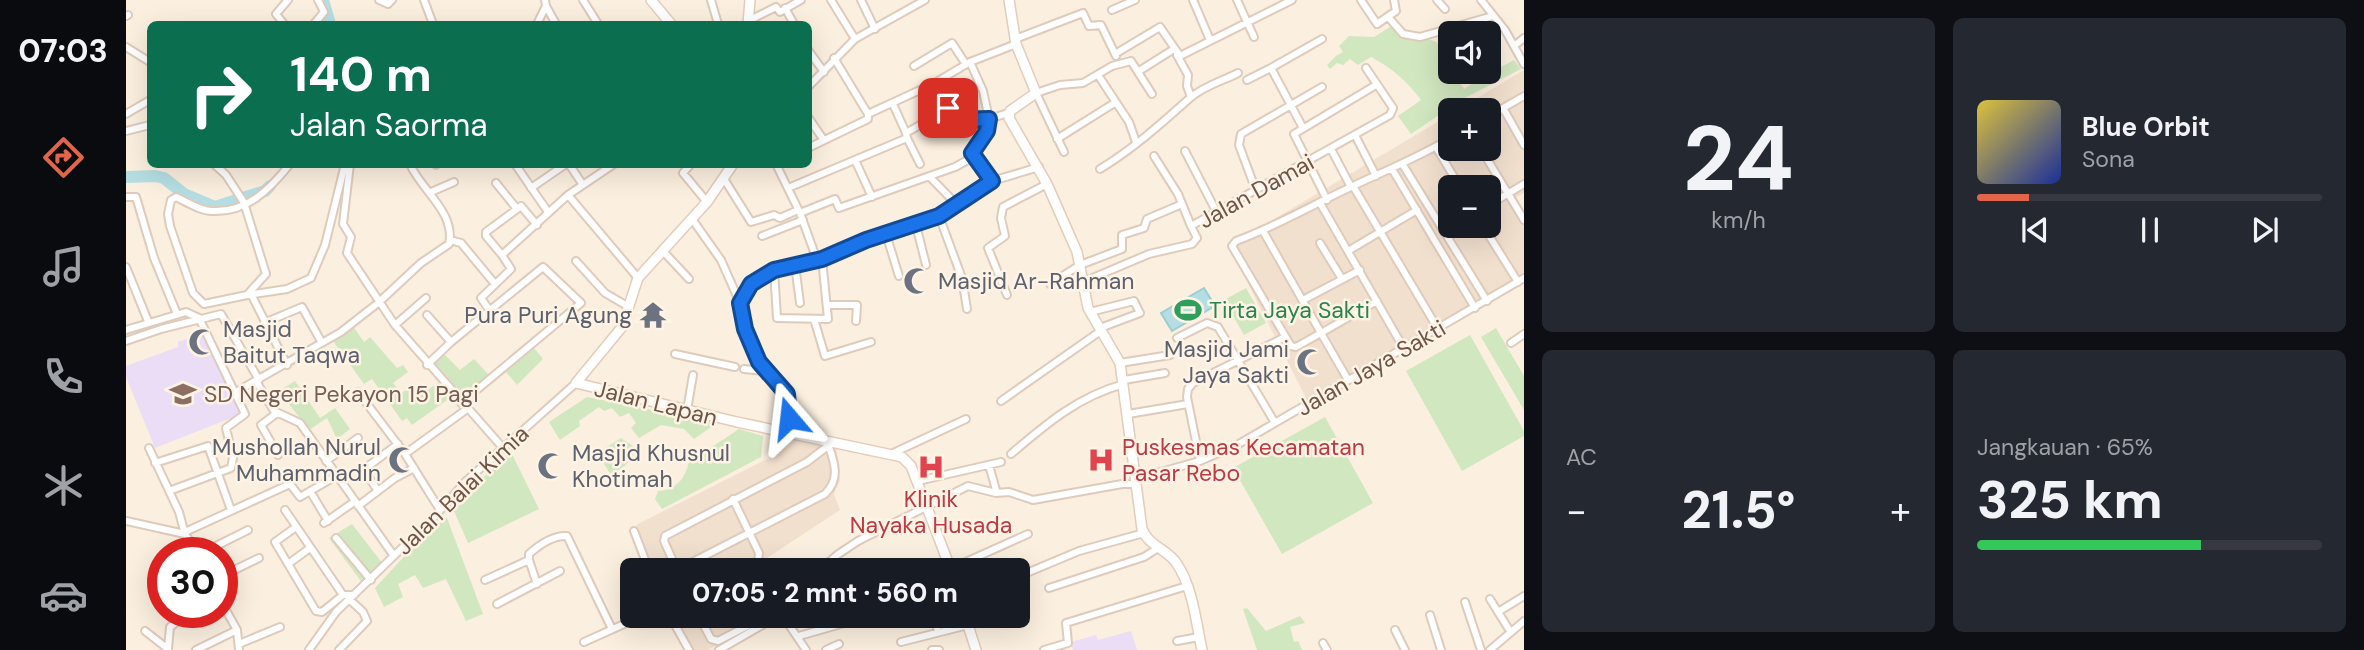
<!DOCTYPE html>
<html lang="id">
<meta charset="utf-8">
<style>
:root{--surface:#171b24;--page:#242831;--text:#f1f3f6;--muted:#9ea1a6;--line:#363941;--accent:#e06549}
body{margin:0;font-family:"DM Sans",sans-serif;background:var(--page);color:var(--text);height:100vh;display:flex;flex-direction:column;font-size:26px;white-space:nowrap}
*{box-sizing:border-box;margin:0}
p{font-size:23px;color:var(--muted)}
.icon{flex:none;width:38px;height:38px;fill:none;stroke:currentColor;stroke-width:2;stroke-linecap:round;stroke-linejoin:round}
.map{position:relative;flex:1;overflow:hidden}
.drawer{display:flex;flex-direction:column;gap:18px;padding:18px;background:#0d0f14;width:840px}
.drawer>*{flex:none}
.banner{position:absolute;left:21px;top:21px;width:665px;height:147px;border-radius:10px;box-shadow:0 7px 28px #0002;background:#0b6e4f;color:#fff;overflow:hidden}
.buttons{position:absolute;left:1312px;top:21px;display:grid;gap:14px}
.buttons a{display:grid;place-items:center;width:63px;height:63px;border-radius:10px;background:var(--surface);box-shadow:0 7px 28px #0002;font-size:35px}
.speed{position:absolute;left:21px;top:537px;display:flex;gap:14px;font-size:35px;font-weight:700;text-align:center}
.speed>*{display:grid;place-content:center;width:91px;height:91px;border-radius:50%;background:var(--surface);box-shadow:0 7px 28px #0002;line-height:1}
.speed .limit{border:10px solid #d22;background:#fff;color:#111}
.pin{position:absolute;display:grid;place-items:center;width:60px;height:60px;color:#fff;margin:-30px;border-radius:14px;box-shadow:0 4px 10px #0006}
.me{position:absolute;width:77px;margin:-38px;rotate:343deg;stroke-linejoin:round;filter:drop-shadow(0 0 5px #0008)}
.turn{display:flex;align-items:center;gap:24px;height:147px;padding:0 28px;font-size:32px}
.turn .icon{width:91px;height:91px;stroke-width:2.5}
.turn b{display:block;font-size:49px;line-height:60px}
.big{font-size:52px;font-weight:800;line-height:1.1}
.drawer .tile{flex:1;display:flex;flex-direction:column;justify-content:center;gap:10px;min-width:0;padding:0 24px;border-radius:10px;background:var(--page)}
.drawer .dial{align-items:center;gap:0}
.dial b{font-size:91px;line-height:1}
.song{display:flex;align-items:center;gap:21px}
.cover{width:84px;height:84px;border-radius:10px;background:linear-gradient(135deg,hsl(50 70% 55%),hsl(230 70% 35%))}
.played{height:7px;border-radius:4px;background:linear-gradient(90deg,var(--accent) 15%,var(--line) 15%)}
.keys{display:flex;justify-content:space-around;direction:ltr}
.heat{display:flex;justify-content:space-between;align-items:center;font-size:38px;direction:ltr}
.charge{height:10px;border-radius:5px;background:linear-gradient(90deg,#34c759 65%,var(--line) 0)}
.drawer .tiles{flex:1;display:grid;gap:18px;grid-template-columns:repeat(2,1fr)}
.trip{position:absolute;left:494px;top:558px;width:410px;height:70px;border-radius:10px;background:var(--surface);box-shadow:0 7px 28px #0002;font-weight:800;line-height:70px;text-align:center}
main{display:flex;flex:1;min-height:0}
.dock{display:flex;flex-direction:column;width:126px;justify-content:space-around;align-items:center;background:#090b0e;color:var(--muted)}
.dock .icon{width:49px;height:49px}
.dock .selected{color:var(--accent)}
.dock b{font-size:32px;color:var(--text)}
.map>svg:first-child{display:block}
</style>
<main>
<nav class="dock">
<b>07:03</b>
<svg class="icon selected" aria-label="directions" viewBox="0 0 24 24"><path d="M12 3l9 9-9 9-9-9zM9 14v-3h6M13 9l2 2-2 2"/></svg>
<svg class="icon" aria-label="music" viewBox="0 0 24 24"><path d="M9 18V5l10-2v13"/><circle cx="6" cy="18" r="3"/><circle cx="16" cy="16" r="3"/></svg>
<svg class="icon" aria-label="phone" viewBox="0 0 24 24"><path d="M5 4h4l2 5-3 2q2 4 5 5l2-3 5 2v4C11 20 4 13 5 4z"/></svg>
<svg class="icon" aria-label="climate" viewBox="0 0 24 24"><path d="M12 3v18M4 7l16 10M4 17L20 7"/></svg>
<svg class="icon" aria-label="car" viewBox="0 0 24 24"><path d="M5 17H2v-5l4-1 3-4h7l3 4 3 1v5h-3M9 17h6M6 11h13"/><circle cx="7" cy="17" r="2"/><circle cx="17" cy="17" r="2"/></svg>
</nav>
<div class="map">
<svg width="1398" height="650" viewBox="0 0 1398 650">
<rect width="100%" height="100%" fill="#fbefdf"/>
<!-- residential -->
<path fill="#f2e0ce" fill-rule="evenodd" d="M1398 70V193L1387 199 1398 216V274L1182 402 1103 246 1325 114V149H1363V110H1331ZM1325 187H1363V226H1325Z
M644 433 710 445 714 481 708 494 714 510 641 558 637 570H528L510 525 643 458Z
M548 616H640L638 621 582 650H567Z"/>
<!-- education -->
<path fill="#ecddf7" d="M80 332 118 413 29 448 0 377V366L52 347V342Z
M1005 631 1011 650H947L945 642 970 635 972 640Z"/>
<!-- green -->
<path fill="#d1e7bf" d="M1267 25 1282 39 1299 38 1311 42 1325 72H1327L1338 89 1363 73V59L1373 68 1388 60 1395 69 1335 100 1285 134 1272 116 1295 100C1281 81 1266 68 1245 57L1232 65 1224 59 1217 65 1211 63 1204 69 1201 65 1210 56 1217 52 1213 46 1223 36 1248 37Z
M1120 288 1140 323 1118 335 1098 300Z
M227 326 238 342 244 337 271 368 277 365 282 372 267 383 275 393 282 389 290 399 313 382 324 398 286 425 281 418 276 421 246 379 238 384 207 341Z
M1370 328 1398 376V410L1355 337Z
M1344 335 1398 431V436L1336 471 1280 371Z
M407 347 417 359 391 385 380 372Z
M317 353 334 370 348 359 363 375 338 396 308 363Z
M169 381 194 418 209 408 224 429 211 439 201 418 183 430 153 391Z
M461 397 591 423 568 439 558 429 535 425 513 438 505 428 510 423 503 413 494 417 486 408 478 411 473 407 453 421 454 426 434 440 423 422Z
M1199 417 1247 503 1156 554 1107 468Z
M613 429 637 436 635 457 536 509 529 499 532 491C550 490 559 479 563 462Z
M495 438 507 446C509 462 497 467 485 475L471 453Z
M385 452 413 509 342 543 328 511 339 494Z
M321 518 357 614 340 621 320 579 297 588 289 575 272 584 277 597 258 607 249 588 300 533Z
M226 524 257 564 237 584 203 538Z
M1121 608 1140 631 1174 616 1179 623 1164 627 1168 642 1172 641 1176 650H1131L1117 609Z"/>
<!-- water -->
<path fill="#b5dee3" stroke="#9ccdd4" stroke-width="2" d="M1078 288 1089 306 1046 331 1035 313Z"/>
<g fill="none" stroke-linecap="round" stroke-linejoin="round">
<!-- river -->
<path stroke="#b5dee3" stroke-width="12" d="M197 0 204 24
M0 177 29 176 38 178 58 194 89 207 139 191 144 186"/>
<defs>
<path id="street" d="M253 0 262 4 266 0
M298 0 307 24
M457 0 472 24
M585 0 592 24
M705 0 729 39
M735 0 749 29
M1067 0 1084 40
M1111 0 1128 37
M1235 0 1251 24 1270 11 1268 0
M1311 0 1319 9
M1355 0 1379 30 1398 64
M420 6 430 24
M659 8 668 24
M986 10 1009 0
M0 16 2 15
M1263 18 1277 34 1294 37 1367 16
M622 21 650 7 654 12 675 0
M158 24 150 14 162 0
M188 24 198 12 192 0
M411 24 420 6 419 0
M889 39 957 13 963 26 975 25 990 56
M1388 46 1398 38
M0 47 24 62
M682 50 698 72
M989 54 1034 27 1054 56 1166 0
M1051 55 1062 75 1061 86 1065 97
M708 58 742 114
M844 62 807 84 828 118 832 120 863 119 882 113
M788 66 826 43 839 63
M1013 71 1048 49
M1347 72 1348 73
M972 75 1003 122 1010 142
M1121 80 1145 68
M682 87 729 39 799 0
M767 104 780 133 823 108
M1377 108 1398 145
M0 114 24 100
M1363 116 1398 96
M682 117 697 139
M1177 128 1145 68 1196 39
M0 131 24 125
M1229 135 1250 176
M781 138 794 164
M931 139 990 102
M1310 147 1334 187
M682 148 742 119V114L807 84
M1205 149 1225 187
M1355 149 1398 220
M1059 151 1090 211
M938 152 910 93 934 85 957 83 986 66 1005 61 1026 94
M846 153 866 181
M1028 156 1052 194 1065 226
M729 160 746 197
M88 164 100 175 119 204V206L140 274 121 295 78 304 67 293 44 226 42 214 45 200 50 197C61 202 74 211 86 211 121 213 144 189 164 164
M224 164 217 224 225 237 221 253 269 325 377 448
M310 164V165
M389 164 422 212
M443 164 457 185
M565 164 557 173 581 202
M650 164 674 213 691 260
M1277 165 1361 301
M974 169C1007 149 1036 123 1064 98 1079 85 1097 81 1112 73
M1266 169 1349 308
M804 177 832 206
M598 179 625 222 648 215 654 218 672 210
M370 183 391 209
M1227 186 1312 329
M405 188 440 164
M662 188 781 138 780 133
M1129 188 1113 145 1115 134 1196 87
M305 192 328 182
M442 195 512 278
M0 197H10L28 258 51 314
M1201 200 1168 134 1250 85
M1194 203 1277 347
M1363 205 1398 184
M674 213 709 199 713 208 829 167 840 161 861 131 863 119 857 91 844 62 890 44
M813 216 836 278 841 309
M566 219 595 260 614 303 619 329 633 362 663 398V434
M790 225 800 265
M1357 226 1392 282
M1137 231 1195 333 1251 301
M1318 233 1330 226
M760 234 773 276
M636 236 677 220
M324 240 335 243 369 284
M1194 243 1216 279
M536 250 563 279
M1222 251 1291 210
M376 255 360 236V232L395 206 411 225
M450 261 479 293 503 307
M669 265 674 303
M0 267 22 321
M648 270 651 318 702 319 696 259
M957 282 1023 254 1066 244 1071 238 1065 226 1264 115 1267 108 1240 68
M924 284 954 265 996 249V235L1018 228 1021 219 1056 204
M125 294 161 365
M121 295 161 289 185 278 199 245 219 164
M881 295 862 248 879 236 875 218 877 207 921 184
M1177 300 1234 270
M614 303 625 284 639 273 696 259 740 239 813 216 866 181 913 167
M703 305H731L730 321
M364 311 355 298 385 269 376 255 442 195 488 164
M964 312 1008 301 1014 313 974 328
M301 315 325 342
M688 319 699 356 745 342
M138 323 176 307 196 343
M269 325 300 298
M0 330 60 312 73 318
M1051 338 1081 323 1092 327 1149 423
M0 341 35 329 95 314 133 380
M1385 343 1398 334
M549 354 609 367
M994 363 1044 355
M301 365 325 342 417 267 455 303 335 403
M618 369 639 371
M998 380 1039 373
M1222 380 1195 333 1170 347 1165 346 1106 246 1110 241C1151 226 1188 204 1227 186 1261 170 1293 157 1325 138
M130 381 148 411 174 423 268 556
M232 392 279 454 314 510
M108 393 215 332 252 303 295 263 323 244C330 212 294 189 284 164
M875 401 976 330
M561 410 567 375
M151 413 135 425 152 455
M1002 414 1062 404
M23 448 53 512 59 534
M279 454 341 409
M765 454 840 419
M885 454C920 424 953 396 998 384
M200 461 232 438
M1074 461 1061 397 1062 389 1067 383 1159 337
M29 463 82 446 105 510
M863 465 870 490
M241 467 272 444
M240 473 252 491
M1010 479 1074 461 1111 445 1398 278
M792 481 875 462
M43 491 105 468 107 458 100 428 119 414 73 318
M184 491 202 521
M607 499 633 553 631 570
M232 506 269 478 288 468
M159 510 217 595
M0 521 59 534 72 553
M198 523 228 502
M170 527 149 542 190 611 196 612 217 595H228
M508 531 523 570
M59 532 164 484 174 497 210 476
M210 538 245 580
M76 553 122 530
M403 560V554C413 545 427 535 441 536L486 629
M403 560 411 584
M162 564 184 548
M824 569 902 534
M551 570 538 541 539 536 681 462 707 442
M551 570 699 494C714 479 709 464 703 447
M694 570 711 555 732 541 842 486 870 493 883 492 907 500 996 484H1011
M96 576 133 558
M891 577 953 551 1018 533
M359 580 403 560
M923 588 1018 557 1032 548
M1364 599 1372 612
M1339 602 1355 650
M96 603 111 630 113 650
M371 604 434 571
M1304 615 1315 650
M544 616 563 650
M573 616 585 639 592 641 631 621 634 616
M657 616 680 650
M808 616 812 632
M1269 630 1279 650
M19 631 42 649
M1384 631 1372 612 1398 596
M673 636 743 616
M1051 641 1073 637
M458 642 516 616
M775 642 842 625
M1197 643 1201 650
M113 644 154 627
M42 648 44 627 56 618 57 612
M70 650 111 630
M183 650 210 612 311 514 339 482 450 383
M213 650 241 621 237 612 223 599
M593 650 652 616
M700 650 713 644
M806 650H813
M918 650 942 643 940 623 1061 586
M1364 650 1398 621"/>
<path id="secondary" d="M525 0 545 24
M883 0 890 44 910 93 884 111 883 118 921 184 951 252 962 308 994 363 1016 529C1023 547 1042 549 1051 564 1067 588 1070 622 1076 650
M622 24 624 0
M607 164 581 202 512 278 496 327 450 383 611 422 776 457 785 466 825 570
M839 616 850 650"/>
</defs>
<!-- street casing -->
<use href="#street" stroke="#decbbc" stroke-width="10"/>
<!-- secondary casing -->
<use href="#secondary" stroke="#e3ccba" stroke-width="12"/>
<!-- street -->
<use href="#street" stroke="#fff" stroke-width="6"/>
<!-- secondary -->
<use href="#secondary" stroke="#fff" stroke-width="9"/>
</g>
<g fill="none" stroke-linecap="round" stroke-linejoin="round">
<defs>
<path id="route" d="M663 418 661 394 633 362 619 329 614 303 625 284 648 270 696 259 740 240 813 216 866 181 846 153 861 131 863 119 832 120 822 108"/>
</defs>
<!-- route casing -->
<use href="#route" stroke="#114b97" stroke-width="18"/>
<!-- route -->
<use href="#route" stroke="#1a73e8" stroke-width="12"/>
</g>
<!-- icons -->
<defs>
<symbol id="mosque-bare" viewBox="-9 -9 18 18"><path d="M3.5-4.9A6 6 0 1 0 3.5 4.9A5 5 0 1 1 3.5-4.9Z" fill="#6b7280" stroke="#fef3e5" stroke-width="2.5" paint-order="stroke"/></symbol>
<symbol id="stadium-bare" viewBox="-9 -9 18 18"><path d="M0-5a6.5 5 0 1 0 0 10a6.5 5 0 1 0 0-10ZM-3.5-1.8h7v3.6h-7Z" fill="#2e9e5b" stroke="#fef3e5" stroke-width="2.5" paint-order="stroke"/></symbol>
<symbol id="temple-bare" viewBox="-9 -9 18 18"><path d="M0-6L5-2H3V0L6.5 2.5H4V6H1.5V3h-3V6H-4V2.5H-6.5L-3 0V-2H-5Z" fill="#6b7280" stroke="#fef3e5" stroke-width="2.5" paint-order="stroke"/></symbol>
<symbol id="school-bare" viewBox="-9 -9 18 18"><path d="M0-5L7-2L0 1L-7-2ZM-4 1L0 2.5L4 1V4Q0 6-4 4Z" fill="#8d6e63" stroke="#fef3e5" stroke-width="2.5" paint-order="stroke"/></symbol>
<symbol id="hospital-bare" viewBox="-9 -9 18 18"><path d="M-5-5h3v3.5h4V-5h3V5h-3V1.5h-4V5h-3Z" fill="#e0444e" stroke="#fef3e5" stroke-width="2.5" paint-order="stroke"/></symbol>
</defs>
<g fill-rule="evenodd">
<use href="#mosque-bare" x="772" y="262" width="38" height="38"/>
<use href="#stadium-bare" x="1043" y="291" width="38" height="38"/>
<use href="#temple-bare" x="508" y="296" width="38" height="38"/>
<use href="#mosque-bare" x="57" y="323" width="38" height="38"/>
<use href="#mosque-bare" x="1165" y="343" width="38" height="38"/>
<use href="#school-bare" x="38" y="375" width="38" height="38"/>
<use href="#mosque-bare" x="257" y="441" width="38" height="38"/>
<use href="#hospital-bare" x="956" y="441" width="38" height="38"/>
<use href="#mosque-bare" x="406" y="447" width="38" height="38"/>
<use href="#hospital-bare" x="786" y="448" width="38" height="38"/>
</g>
<g text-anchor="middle" stroke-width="5" stroke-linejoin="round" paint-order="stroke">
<!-- street labels -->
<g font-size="23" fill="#705548" stroke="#fef3e5">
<text transform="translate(1130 191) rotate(-29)" y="8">Jalan Damai</text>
<text transform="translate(1245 368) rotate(-30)" y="8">Jalan Jaya Sakti</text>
<text transform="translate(530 403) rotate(14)" y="8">Jalan Lapan</text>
<text transform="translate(336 490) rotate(-44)" y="8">Jalan Balai Kimia</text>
</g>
<!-- worship labels -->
<g font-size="23" fill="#5b616d" stroke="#fef3e5" text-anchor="start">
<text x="812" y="289">Masjid Ar-Rahman</text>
<text x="506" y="323" text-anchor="end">Pura Puri Agung</text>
<text x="97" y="337">Masjid<tspan x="97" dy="26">Baitut Taqwa</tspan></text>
<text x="1163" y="357" text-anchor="end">Masjid Jami<tspan x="1163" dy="26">Jaya Sakti</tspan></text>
<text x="255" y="455" text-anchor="end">Mushollah Nurul<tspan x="255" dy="26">Muhammadin</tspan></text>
<text x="446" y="461">Masjid Khusnul<tspan x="446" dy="26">Khotimah</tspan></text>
</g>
<!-- leisure labels -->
<g font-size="23" fill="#27864d" stroke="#fef3e5" text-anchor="start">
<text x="1083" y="318">Tirta Jaya Sakti</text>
</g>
<!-- education labels -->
<g font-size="23" fill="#785e54" stroke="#fef3e5" text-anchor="start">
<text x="78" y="402">SD Negeri Pekayon 15 Pagi</text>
</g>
<!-- health labels -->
<g font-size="23" fill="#be3a42" stroke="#fef3e5" text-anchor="start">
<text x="996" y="455">Puskesmas Kecamatan<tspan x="996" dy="26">Pasar Rebo</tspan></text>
<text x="805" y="507" text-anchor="middle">Klinik<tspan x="805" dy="26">Nayaka Husada</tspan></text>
</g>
</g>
</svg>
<div class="buttons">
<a><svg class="icon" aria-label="sound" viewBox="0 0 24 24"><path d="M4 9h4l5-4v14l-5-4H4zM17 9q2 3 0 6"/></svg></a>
<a>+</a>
<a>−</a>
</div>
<div class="speed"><div class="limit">30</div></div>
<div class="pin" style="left:822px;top:108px;background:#d93025"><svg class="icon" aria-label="arrive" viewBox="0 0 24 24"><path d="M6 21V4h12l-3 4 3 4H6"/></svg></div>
<svg class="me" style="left:663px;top:418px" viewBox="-20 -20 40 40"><path d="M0-17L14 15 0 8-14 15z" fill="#1a73e8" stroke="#fff" stroke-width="4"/></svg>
<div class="trip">07:05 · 2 mnt · 560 m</div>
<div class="banner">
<div class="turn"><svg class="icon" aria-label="right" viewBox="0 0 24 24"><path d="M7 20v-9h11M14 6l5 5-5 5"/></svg><div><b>140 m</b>Jalan Saorma</div></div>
</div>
</div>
<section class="drawer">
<div class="tiles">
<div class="tile dial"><b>24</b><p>km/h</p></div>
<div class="tile">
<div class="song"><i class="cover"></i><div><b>Blue Orbit</b><p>Sona</p></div></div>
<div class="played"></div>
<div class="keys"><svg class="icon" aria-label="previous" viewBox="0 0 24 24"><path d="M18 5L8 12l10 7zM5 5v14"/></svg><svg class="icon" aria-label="pause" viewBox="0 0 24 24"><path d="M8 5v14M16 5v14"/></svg><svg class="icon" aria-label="next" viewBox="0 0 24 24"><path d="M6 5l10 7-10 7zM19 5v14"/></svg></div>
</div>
<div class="tile"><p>AC</p>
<div class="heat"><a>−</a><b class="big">21.5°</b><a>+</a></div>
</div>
<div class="tile"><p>Jangkauan · 65%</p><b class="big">325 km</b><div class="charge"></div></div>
</div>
</section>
</main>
